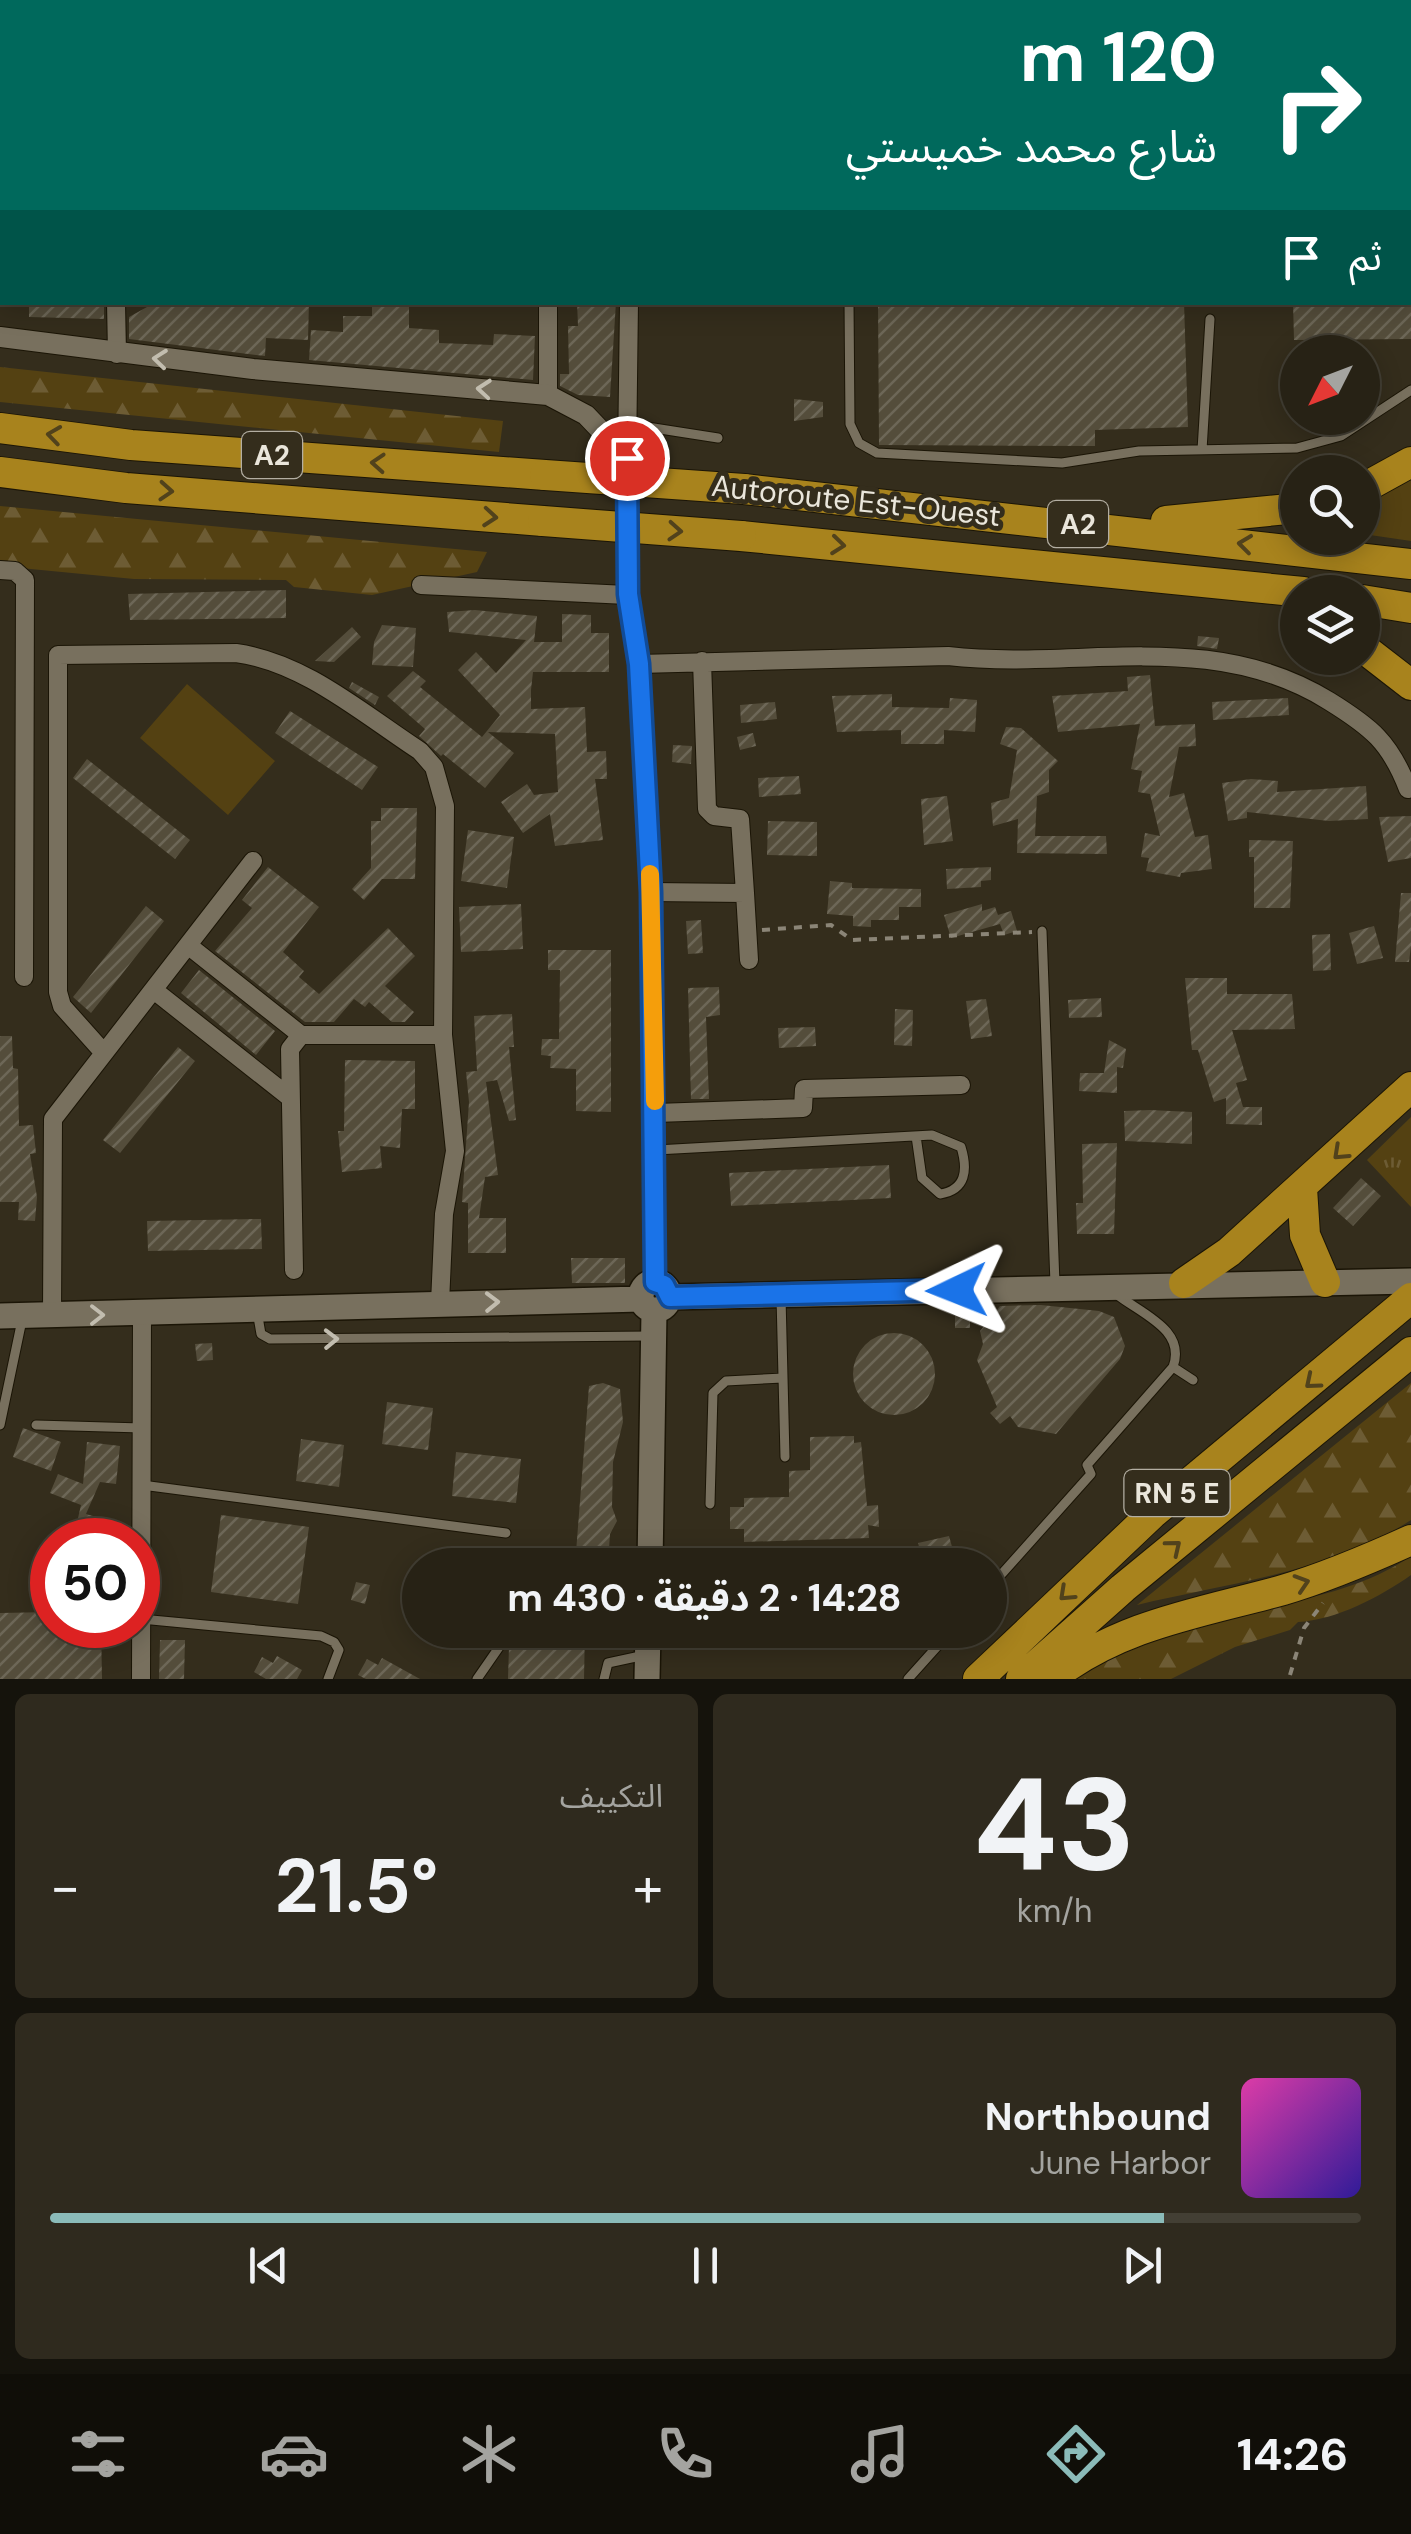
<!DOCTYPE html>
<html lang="ar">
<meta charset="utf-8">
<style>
:root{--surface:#272215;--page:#2f2a1e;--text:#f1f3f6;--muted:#a4a4a0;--line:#433f34;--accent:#8bbbb9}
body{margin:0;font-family:"DM Sans","Noto Sans Arabic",sans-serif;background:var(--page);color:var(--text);direction:rtl;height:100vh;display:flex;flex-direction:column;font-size:38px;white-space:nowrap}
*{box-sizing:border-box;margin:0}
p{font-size:32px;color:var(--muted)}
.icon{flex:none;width:55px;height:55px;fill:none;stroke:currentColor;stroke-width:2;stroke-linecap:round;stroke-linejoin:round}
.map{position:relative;height:1679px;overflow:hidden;direction:ltr}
.drawer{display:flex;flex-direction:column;gap:15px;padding:15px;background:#15130c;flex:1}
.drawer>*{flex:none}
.hud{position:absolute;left:0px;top:0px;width:1412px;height:305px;box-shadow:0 5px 25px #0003,0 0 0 2px var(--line);direction:rtl;background:#00695c;color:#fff;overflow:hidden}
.needle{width:65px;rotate:228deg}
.tools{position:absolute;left:1280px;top:335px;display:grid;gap:20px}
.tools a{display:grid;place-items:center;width:100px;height:100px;border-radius:50%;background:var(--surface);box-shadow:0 5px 25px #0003,0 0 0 2px var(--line);font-size:50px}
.speed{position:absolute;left:30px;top:1518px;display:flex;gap:20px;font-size:50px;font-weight:700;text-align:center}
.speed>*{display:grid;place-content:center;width:130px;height:130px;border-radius:50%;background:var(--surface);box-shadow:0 5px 25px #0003,0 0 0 2px var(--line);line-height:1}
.speed .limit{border:15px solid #d22;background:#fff;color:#111}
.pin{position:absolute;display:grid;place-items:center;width:85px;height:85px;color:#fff;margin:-42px;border:5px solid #fff;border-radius:50%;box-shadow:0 2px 10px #0007}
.me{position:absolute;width:110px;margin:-55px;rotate:268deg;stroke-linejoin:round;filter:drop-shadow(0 0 8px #0008)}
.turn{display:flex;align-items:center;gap:35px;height:210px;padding:0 30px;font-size:45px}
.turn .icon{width:130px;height:130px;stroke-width:2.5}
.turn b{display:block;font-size:70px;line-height:85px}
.then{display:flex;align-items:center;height:95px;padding:0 30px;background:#0003;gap:20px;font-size:38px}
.big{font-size:75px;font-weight:700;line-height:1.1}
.drawer .card{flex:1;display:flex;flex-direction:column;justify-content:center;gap:15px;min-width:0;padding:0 35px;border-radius:15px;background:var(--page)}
.drawer .dial{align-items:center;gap:0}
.dial b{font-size:130px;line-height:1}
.song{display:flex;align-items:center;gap:30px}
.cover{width:120px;height:120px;border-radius:15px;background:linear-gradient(135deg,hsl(320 70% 55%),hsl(250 70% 35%))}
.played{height:10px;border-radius:5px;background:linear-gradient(90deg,var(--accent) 85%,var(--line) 85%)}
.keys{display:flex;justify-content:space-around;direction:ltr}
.heat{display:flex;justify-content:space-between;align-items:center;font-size:55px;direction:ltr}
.drawer .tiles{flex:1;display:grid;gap:15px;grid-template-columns:1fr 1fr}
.card:last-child{grid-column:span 2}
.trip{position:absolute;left:402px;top:1548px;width:605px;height:100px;border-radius:50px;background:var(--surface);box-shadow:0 5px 25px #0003,0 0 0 2px var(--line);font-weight:700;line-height:100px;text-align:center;direction:rtl}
.tab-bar{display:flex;height:160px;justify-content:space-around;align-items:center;background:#100e08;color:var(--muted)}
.tab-bar .icon{width:70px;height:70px}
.tab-bar .current{color:var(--accent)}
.tab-bar b{font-size:45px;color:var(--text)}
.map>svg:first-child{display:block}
</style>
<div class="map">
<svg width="1411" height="1679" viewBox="0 0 1411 1679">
<defs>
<pattern id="forest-firs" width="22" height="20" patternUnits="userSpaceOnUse" patternTransform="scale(2.5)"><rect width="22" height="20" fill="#544112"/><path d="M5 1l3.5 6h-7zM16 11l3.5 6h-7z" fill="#6d5c34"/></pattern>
<pattern id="park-tufts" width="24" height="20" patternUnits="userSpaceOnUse" patternTransform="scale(2.5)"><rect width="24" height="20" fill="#544112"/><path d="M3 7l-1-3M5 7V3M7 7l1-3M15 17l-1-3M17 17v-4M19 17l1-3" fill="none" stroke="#6d5c34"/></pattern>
<pattern id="building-hatch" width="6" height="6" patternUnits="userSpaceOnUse" patternTransform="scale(2.5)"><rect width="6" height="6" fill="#544d3b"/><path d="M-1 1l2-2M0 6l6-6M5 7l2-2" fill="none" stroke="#6d6757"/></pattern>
</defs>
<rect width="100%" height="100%" fill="#342d1c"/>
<!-- grass -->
<path fill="#544112" d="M1411 475V541L1363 534 1362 505Z
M187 684 275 761 228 815 140 738Z"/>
<!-- forest -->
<path fill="url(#forest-firs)" d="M0 367 503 421 499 452 0 402Z
M0 506 487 552 477 572 372 595 294 587 286 580 134 579 0 566Z
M1411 1383V1520C1331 1572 1228 1583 1137 1605Z
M1411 1556V1575C1380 1597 1336 1620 1298 1622L1290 1630 1235 1647 1171 1679H1074C1109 1659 1147 1641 1185 1628 1259 1604 1346 1601 1411 1556Z"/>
<!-- park -->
<path fill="url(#park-tufts)" d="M1411 1117V1207L1367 1160Z"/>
<!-- building -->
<path fill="url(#building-hatch)" d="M29 302H104V319L29 317Z
M156 302H309L308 340 266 338 265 356 129 339V317Z
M372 302H409V328L439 330V343L493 345 494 334 535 336 533 380 309 360 311 330 343 332V316H372Z
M577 302H616L610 397 578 395 560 386V374H569L568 326H578Z
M878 302H1184L1188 427 1095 430V446L879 445Z
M1293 302H1411V339L1294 340Z
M794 399 823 402V417L794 421Z
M286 590V618L130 620 128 594Z
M475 610 537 616 534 642H562V614L591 615V633H609V672H533L531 690V709L585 707 587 752 606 751 607 779H595L603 840 555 846 550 814 523 833 501 802 527 784 534 795 558 792 555 734 488 732 514 753 485 788 443 754 441 756 419 736 425 729 387 696 413 671 426 681 420 687 482 737 500 715 458 670 476 652 496 673 526 640 449 632 447 612Z
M382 625 416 628 413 667 372 665 374 642Z
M352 627 361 637 334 662 315 661Z
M1198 636 1219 638 1217 649 1197 646Z
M1150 675 1155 726 1195 724 1196 746 1179 747 1169 797 1184 793 1195 837 1208 835 1212 869 1181 873 1180 877 1146 871 1149 858 1141 857 1145 833 1160 836 1150 794 1138 792 1142 771 1131 769 1140 724 1058 732 1052 696 1128 691 1127 677Z
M352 682 379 697 375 705 349 688Z
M892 694V707L949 708 950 698 977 700 975 732 944 730V744H901V730L837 732 832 696Z
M1288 698 1289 715 1213 720 1212 702Z
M775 702 777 719 741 723 740 705Z
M290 711 378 767 362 790 275 733Z
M1006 727 1021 728 1058 761 1049 770V792L1037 796 1035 836H1106L1107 854 1017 853 1018 819 993 826 991 803 1009 798 1017 750 1000 744Z
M753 733 756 746 740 750 737 737Z
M673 745 692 746 691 764 672 762Z
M87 759 190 840 175 859 73 778Z
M799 776 801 794 759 797 758 778Z
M1251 779 1278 781 1277 792 1366 786 1368 819 1329 821 1247 812V818L1228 821 1222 783Z
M947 796 953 841 924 845 921 799Z
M381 808H417L415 879H382L364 900 352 889 371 868V821H381Z
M1411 816V858L1388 862 1379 817Z
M768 821 817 822V856L767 855Z
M468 830 514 837 507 888 461 881Z
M1249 840 1293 841 1290 908H1254V857H1249Z
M268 867 319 907 283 952 304 971 299 977 319 994 388 928 415 956 385 986 414 1012 405 1022H392L369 1002 365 1007 354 999 334 1022H305L215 951 252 908 242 900Z
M991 867V880L981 881V887L947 889 946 869Z
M830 881 852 883V888L921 889V907H899V920H871V927L853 926V916L827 914Z
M1401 893H1411V946L1409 962H1395Z
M521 904 523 949 461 952 459 907Z
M982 904V911L995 907 998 915 1011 911 1017 931 1004 935 1000 924 951 938 944 915Z
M146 906 164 921 91 1013 73 997Z
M701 920 703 953 688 954 686 921Z
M1374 926 1383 958 1357 964 1349 933Z
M1330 934 1331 970 1313 971 1312 935Z
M548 950H611V1112L576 1111V1069L550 1068 551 1056 541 1055 542 1039H559L560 970H548Z
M199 970 275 1031 256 1055 181 993Z
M1185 978H1227V994H1292L1295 1029 1232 1030 1247 1080 1236 1083 1243 1107H1262V1125L1226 1124V1098L1214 1102 1198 1050H1192Z
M719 987 720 1015 706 1017 709 1099H691L688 988Z
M1101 998 1102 1017 1069 1018 1068 1000Z
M986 999 992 1036 971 1039 966 1001Z
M895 1009 913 1010 912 1046 894 1045Z
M512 1014 514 1047H509L516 1120 509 1121 497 1080 486 1082 498 1175 485 1177 479 1218H506V1253H468V1203L462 1202 469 1102 466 1072 477 1071 474 1016Z
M815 1027 816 1046 779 1048 778 1028Z
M0 1036H12L13 1068 18 1069 19 1126 33 1125 36 1153 30 1154 37 1197 35 1221 18 1220 19 1202H0Z
M1109 1040 1126 1049 1123 1068 1117 1067V1093L1079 1091 1080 1073H1104Z
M178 1047 195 1061 120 1153 103 1140Z
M345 1060 415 1061V1109H402L400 1148 380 1146 382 1168 342 1172 338 1131H344Z
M1150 1110 1192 1112V1144L1125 1141 1124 1111Z
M1117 1143 1114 1234H1077L1076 1203H1083L1082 1144Z
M889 1165 891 1198 731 1206 729 1173Z
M1361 1178 1381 1196 1353 1226 1333 1208Z
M261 1219 262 1249 148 1251 147 1221Z
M571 1258H625V1283H572Z
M1041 1305 1099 1311 1114 1317 1125 1346 1120 1359 1056 1434 1018 1427 1010 1416 1000 1424 990 1413 997 1407 977 1360 983 1344 980 1331 1000 1306Z
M955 1313H970V1328H955Z
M853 1374a41 41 0 1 1 82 0a41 41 0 1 1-82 0Z
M212 1343 213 1360 197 1361 195 1344Z
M603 1383 620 1389 623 1422 613 1462 612 1507 617 1521 610 1534 608 1565H575L589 1386Z
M387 1402 433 1408 428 1450 382 1444Z
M23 1428 61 1442 51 1471 13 1457Z
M854 1436V1443L861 1442 867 1506 878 1505 879 1527 868 1525 869 1538 744 1542V1529H730V1507H744V1498L789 1497V1471L810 1470V1437Z
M301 1439 344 1445 339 1487 296 1481Z
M87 1442 120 1446 116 1484 100 1482 86 1514 122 1524 118 1540H73L81 1505 50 1493 58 1474 83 1484Z
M456 1452 521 1459 516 1503 452 1496Z
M221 1515 309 1527 298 1604 211 1592Z
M949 1536 956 1561 924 1565 918 1543Z
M356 1582 370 1585 365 1604 351 1600Z
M52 1612V1625H101L102 1679H0V1613Z
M546 1630H585L584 1679H508L509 1647 546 1648Z
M160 1640H185L184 1679H159Z
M277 1656 302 1670 297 1679H266L254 1672 262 1657 273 1663Z
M382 1658 420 1679H366L358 1675 367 1659 378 1665Z"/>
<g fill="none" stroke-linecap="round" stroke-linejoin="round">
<defs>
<path id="service" d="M839 0V2
M1296 0V2
M714 2 717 0
M1365 2V1
M1410 56H1411
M1410 146H1411
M1410 271H1411
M849 302 850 424 859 443 877 453 1062 463 1139 451 1297 448 1341 436 1411 390
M628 424 718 438
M1202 450 1210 319
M1042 931 1055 1284
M656 1150 932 1135 961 1147C968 1170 966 1190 940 1194L922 1178 916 1136
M781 1297 785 1457
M257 1311 261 1334 270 1339 651 1336
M1173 1367 1193 1380
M0 1425 22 1320
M36 1425 142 1428
M142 1485 506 1533
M710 1504 713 1393 726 1381 783 1378
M990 1587 1091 1474 1087 1465 1173 1367C1187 1329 1139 1313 1115 1293
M141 1619 321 1636 334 1642 339 1650 328 1679
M477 1679 511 1630
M604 1679 608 1663 645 1655
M908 1679 952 1630"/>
<path id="minor" d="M0 94H2
M0 194 2 195
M116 302 117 354
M548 302V395
M627 458 629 302
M0 570 15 571 25 580 24 977
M421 585 627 595
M639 664 948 656C1078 671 1210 627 1329 701 1371 727 1390 742 1408 789
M651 892 745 893 740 819 714 816 707 809 702 661
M745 893 749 960
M189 946 301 1035
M155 991 288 1096
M104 1053 62 1006 58 992V655L236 653C304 662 363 714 420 751L434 767 445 806 443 1035H301L290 1049 294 1270
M656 1113 803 1108 804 1089 961 1085
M440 1303 444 1214 455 1151 443 1035
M52 1315 53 1119 253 861
M141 1679 142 1314"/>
<path id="tertiary" d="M0 337 253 369 548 395 586 415 627 458V595L639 664 651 892 655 1282"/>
<path id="secondary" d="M641 1296a14 14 0 1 1 28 0a14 14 0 1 1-28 0Z
M670 1297 1411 1281
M0 1316 641 1299
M650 1565 654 1311
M647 1679 648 1630"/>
<path id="motorway" d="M0 428 131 445 545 475
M0 472 126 488 543 521
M744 489 1411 564
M1362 489 1411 462
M1166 521 1298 508
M741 536 1303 592
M1362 600 1411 608
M1362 647 1411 685
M1302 1188 1305 1235 1325 1282
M1184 1283 1229 1252 1411 1087
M978 1679 1152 1514 1411 1298
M1021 1679 1123 1588 1411 1352
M1050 1679C1120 1624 1200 1613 1283 1590 1327 1577 1369 1559 1411 1540"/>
</defs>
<!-- service casing -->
<use href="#service" stroke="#1b1506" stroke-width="11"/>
<!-- minor casing -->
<use href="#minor" stroke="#1b1506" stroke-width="20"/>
<!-- tertiary casing -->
<use href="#tertiary" stroke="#1b1506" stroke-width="22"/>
<!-- secondary casing -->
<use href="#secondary" stroke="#1b1506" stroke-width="28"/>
<!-- motorway casing -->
<use href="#motorway" stroke="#1b1506" stroke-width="32"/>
<!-- path -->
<path stroke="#8b8577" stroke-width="4" stroke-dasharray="8 8" stroke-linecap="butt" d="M762 930 831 925 852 940 1032 932
M1290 1675 1304 1628 1323 1603"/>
<!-- service -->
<use href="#service" stroke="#78705e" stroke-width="9"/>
<!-- minor -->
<use href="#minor" stroke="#78705e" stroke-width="18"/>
<!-- tertiary -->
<use href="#tertiary" stroke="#78705e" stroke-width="20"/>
<!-- secondary -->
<use href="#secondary" stroke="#78705e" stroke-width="25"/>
<!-- motorway -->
<use href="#motorway" stroke="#a8831d" stroke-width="30"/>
<defs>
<path id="motorway-bridge" d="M545 475 744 489
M543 521 741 536"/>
</defs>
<!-- motorway-bridge casing -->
<use href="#motorway-bridge" stroke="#1b1506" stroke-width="32" stroke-linecap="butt"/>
<!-- motorway-bridge -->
<use href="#motorway-bridge" stroke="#a8831d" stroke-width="30"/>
</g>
<!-- one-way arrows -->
<defs><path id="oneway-chevron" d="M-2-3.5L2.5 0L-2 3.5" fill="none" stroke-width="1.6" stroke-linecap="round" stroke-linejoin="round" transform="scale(2.5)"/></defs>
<g stroke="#c2bdaf">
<use href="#oneway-chevron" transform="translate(160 359) rotate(-174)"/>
<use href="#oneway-chevron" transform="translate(484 389) rotate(-175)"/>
<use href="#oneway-chevron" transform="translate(492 1302) rotate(-1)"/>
<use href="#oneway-chevron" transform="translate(97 1315)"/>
<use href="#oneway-chevron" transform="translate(331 1339) rotate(-1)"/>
</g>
<g stroke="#51421c">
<use href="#oneway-chevron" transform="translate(54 435) rotate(-172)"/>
<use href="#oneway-chevron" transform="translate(378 463) rotate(-176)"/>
<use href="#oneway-chevron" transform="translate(166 491) rotate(4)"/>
<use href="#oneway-chevron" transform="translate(490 517) rotate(5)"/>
<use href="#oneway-chevron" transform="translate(675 531) rotate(4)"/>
<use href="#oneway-chevron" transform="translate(1245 544) rotate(-173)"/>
<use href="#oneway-chevron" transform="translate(838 545) rotate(6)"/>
<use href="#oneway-chevron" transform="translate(1340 1153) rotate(137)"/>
<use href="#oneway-chevron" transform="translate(1312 1382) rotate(140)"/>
<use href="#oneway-chevron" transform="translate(1174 1547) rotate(-39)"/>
<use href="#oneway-chevron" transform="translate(1302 1583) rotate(-18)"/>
<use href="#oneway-chevron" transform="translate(1066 1594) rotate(137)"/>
</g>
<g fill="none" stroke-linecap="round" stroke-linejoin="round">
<defs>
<path id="route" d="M627 458 628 594 639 664 651 892 655 1282 664 1285 670 1297 957 1290"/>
</defs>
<!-- route casing -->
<use href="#route" stroke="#114b97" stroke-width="25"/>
<!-- route -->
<use href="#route" stroke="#1a73e8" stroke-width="18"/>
<!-- slow -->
<path stroke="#f59e0b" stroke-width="18" d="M650 874 655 1101"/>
</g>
<g text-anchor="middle" stroke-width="10" stroke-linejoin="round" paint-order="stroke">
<!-- shield labels -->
<g fill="#342d1c" stroke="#b3aea2" stroke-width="2.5">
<rect x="242" y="432" width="60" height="46" rx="8"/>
<rect x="1048" y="501" width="60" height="46" rx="8"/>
<rect x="1124.5" y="1470" width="105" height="46" rx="8"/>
</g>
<g font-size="28" font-weight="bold" fill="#eae6db">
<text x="272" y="465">A2</text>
<text x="1078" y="534">A2</text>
<text x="1177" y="1503">RN 5 E</text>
</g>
<!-- street labels -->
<g font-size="30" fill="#eae6db" stroke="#342d1c">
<text transform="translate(856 501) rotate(6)" y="10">Autoroute Est-Ouest</text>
</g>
</g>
</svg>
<div class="tools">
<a><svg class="needle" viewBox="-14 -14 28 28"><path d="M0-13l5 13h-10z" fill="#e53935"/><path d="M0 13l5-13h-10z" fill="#a4a4a0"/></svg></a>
<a><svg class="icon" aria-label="search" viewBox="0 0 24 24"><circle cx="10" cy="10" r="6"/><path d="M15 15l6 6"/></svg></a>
<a><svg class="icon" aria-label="layers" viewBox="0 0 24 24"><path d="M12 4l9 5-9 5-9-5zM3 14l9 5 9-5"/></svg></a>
</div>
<div class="speed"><div class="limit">50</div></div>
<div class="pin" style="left:627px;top:458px;background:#d93025"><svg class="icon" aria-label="arrive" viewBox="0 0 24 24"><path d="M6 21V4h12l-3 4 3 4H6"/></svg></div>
<svg class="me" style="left:957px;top:1290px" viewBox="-20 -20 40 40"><path d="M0-17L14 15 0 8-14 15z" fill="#1a73e8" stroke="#fff" stroke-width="4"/></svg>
<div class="trip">14:28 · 2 دقيقة · 430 m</div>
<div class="hud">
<div class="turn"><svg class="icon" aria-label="right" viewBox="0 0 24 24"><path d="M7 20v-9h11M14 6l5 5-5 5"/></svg><div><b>120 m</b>شارع محمد خميستي</div></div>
<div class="then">ثم<svg class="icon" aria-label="arrive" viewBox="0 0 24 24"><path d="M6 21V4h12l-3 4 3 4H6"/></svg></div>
</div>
</div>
<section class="drawer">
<div class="tiles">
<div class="card dial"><b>43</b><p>km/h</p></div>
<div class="card"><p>التكييف</p>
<div class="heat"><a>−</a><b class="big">21.5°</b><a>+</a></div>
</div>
<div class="card">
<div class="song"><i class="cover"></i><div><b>Northbound</b><p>June Harbor</p></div></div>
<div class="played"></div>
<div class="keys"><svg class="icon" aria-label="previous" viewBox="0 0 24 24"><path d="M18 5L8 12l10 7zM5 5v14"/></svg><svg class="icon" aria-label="pause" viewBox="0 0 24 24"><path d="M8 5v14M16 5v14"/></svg><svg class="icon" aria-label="next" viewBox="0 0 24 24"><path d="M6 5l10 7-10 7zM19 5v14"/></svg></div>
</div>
</div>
</section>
<nav class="tab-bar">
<b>14:26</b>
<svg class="icon current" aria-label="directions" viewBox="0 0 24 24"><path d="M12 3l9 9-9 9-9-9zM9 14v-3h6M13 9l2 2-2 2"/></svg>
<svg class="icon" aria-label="music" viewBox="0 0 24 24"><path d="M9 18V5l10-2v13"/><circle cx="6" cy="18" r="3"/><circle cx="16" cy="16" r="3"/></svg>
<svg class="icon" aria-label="phone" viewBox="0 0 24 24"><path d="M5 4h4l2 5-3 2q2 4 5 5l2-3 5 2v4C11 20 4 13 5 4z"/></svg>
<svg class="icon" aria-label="climate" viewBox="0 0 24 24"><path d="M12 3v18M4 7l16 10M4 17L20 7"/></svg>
<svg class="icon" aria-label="car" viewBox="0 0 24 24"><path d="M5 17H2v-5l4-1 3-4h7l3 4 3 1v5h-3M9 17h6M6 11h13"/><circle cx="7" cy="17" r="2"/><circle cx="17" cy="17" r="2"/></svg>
<svg class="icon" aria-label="filters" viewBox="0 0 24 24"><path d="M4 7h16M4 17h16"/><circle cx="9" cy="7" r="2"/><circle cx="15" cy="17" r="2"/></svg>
</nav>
